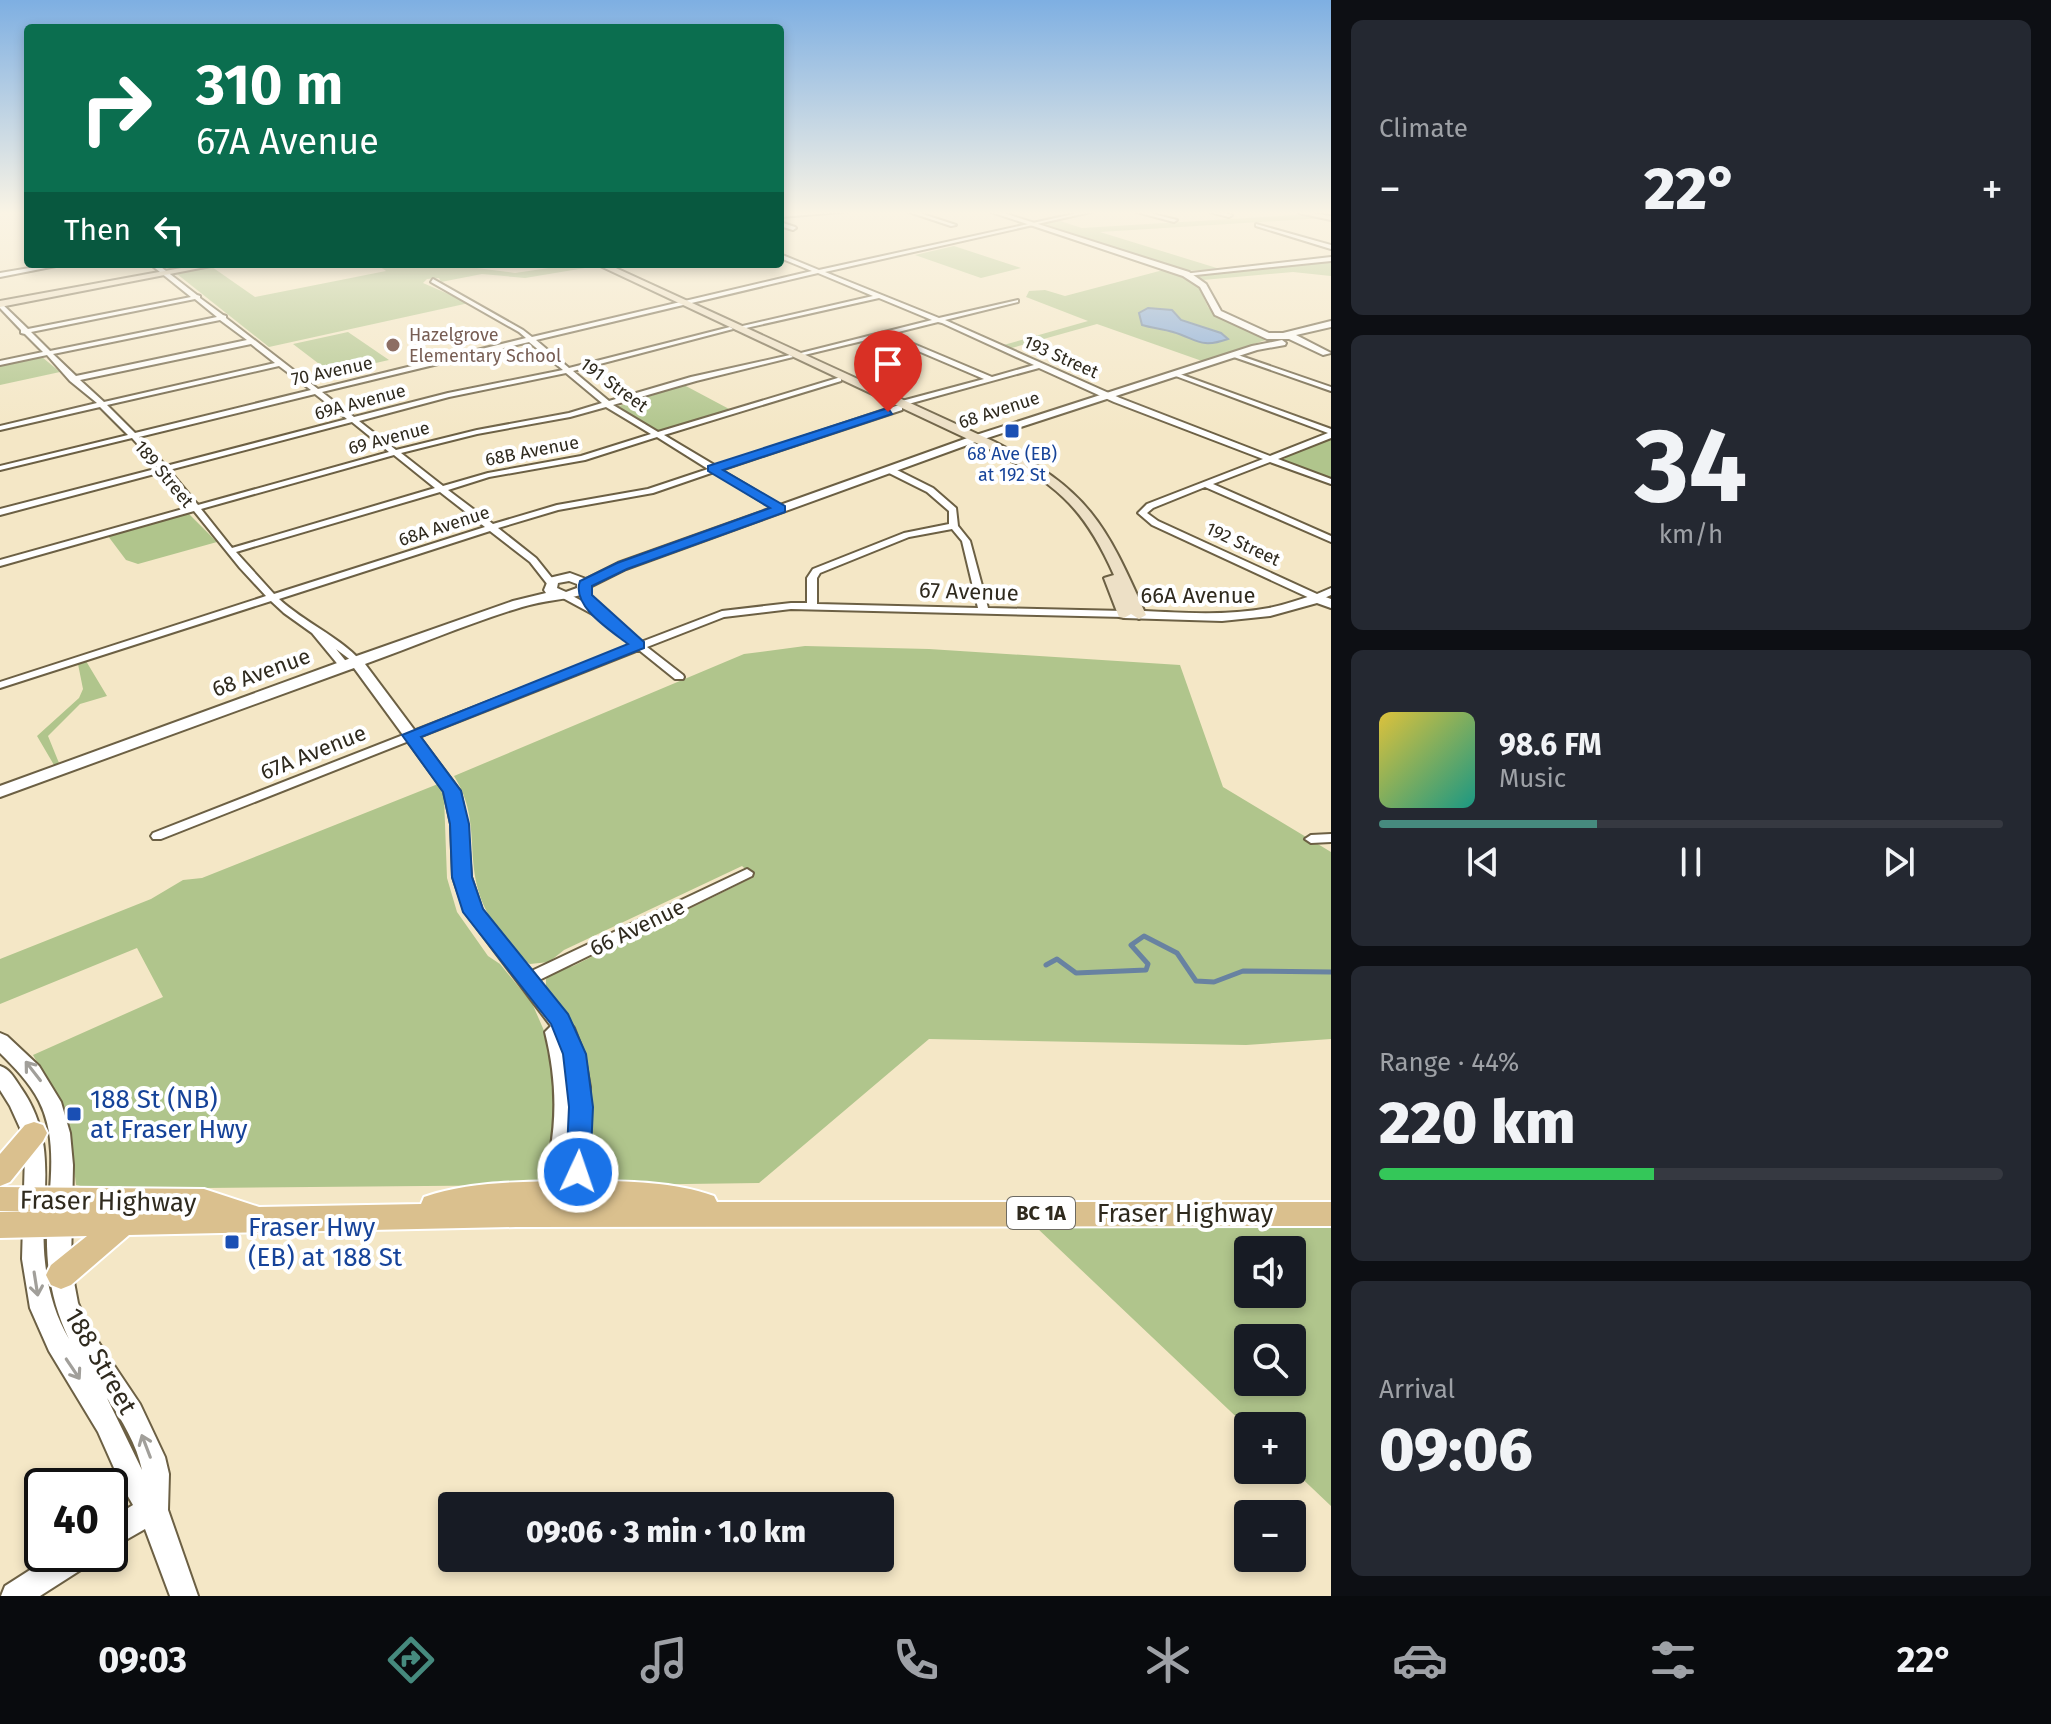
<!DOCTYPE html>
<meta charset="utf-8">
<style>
:root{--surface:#171b24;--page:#242831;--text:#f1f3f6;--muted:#9ea1a6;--line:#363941;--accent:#468a7e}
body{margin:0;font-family:"Fira Sans",sans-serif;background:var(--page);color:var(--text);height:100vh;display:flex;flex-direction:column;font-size:30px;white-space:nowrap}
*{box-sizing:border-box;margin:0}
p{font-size:26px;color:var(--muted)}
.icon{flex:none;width:44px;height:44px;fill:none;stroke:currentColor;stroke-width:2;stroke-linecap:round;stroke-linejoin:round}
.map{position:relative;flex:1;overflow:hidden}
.side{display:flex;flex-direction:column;gap:20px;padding:20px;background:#0d0f14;width:720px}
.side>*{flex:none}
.guide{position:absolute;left:24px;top:24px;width:760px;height:244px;border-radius:8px;box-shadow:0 4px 12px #0003;background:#0b6e4f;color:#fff;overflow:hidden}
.tools{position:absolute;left:1234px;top:1236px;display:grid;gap:16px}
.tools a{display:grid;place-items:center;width:72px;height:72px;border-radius:8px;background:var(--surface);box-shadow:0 4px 12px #0003;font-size:40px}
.speed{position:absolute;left:24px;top:1468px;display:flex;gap:16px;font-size:40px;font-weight:700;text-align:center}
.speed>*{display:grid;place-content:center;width:104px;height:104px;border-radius:50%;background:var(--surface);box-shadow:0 4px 12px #0003;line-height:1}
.speed .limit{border:4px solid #111;border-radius:12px;background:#fff;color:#111}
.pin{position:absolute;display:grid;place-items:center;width:68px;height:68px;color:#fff;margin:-82px -34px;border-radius:50% 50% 50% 0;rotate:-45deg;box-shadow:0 0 8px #0007}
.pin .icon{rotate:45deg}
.me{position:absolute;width:88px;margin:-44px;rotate:3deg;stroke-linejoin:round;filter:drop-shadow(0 0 6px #0008)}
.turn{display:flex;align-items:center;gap:28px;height:168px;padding:0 40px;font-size:36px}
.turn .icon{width:104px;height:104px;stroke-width:2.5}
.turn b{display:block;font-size:56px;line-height:68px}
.then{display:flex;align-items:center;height:76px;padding:0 40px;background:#0003;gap:16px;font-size:30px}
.big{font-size:60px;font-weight:800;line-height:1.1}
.side .tile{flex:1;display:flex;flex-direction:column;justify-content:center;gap:12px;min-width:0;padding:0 28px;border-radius:12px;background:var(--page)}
.side .dial{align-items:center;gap:0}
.dial b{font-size:104px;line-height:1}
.song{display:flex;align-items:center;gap:24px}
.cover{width:96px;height:96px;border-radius:12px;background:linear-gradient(135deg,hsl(50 70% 55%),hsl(170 70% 35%))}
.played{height:8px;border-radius:4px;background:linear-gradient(90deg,var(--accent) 35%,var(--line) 35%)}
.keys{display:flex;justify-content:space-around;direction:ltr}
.heat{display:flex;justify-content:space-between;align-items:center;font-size:44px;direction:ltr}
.charge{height:12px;border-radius:6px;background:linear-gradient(90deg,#34c759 44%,var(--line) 0)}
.trip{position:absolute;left:438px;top:1492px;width:456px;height:80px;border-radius:8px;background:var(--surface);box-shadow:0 4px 12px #0003;font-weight:800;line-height:80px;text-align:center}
.menu{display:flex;height:128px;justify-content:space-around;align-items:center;background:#090b0e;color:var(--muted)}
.menu .icon{width:56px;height:56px}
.menu .selected{color:var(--accent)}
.menu b{font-size:36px;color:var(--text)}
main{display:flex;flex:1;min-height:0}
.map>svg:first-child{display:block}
</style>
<main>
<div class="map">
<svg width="1331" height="1596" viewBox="0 0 1331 1596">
<rect width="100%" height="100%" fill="#f4e7c6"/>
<!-- green -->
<path fill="#b0c58c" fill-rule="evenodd" d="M1311 214 1324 218 1100 232 1220 269 1185 271 1043 224 1057 220 1082 228Z
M954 246 1021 268 981 278 915 255Z
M1331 261V276L1293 272 1203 280 1195 275Z
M376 264H445L515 273 576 264 591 267 525 278 482 274 441 282 439 278 427 279 423 283 469 303 269 347 177 274 212 267 255 297 386 271Z
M1167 269 1197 284 1208 307 1218 317 1263 336 1266 340 1202 361 1097 324 1008 349 1000 346 1088 321 1026 297 1029 291 1045 290 1065 296Z
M348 332 389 360 331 373 293 344Z
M42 357 60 372 0 385V365Z
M684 385 731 410 659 431 616 407Z
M1331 438V479L1283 460 1288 455Z
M188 513 217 542 138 564 126 560 108 536Z
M805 646 929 649 1180 665 1223 787 1331 852V1039L1246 1045 929 1039 759 1183 612 1185 592 1179 586 1170 571 1025 546 987V979L553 971 573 966 754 877 742 866 564 950 549 962 530 964C520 958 513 947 505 938 452 876 489 831 454 776L744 654Z
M86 661 107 696 80 704 48 736 59 763 54 765 37 736 79 698 83 689 78 664Z
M438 784 444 797 447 878 457 912 488 956 500 964 532 1003 555 1056 554 1169 544 1182 531 1185 93 1189 76 1185 68 1116 33 1055 163 997 137 948 0 1004V959L151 899 183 880 202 878Z
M1331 1225V1506L1292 1469V1426L1248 1428 1037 1228ZM1248 1250H1292V1294H1248ZM1248 1338H1292V1382H1248Z"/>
<!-- water -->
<path fill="#80a7d9" stroke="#6882a1" stroke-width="2" d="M1148 308 1172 310 1181 320 1221 333 1228 339C1200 349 1197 339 1173 332 1163 329 1152 328 1142 325L1139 313Z"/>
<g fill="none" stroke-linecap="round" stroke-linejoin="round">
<!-- stream -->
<path stroke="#6882a1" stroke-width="5" d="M1046 965 1057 959 1076 973 1146 970 1148 964 1131 945 1144 936 1177 953 1196 981 1214 982 1243 971 1331 972"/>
<defs>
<path id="minor" d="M829 211H854L780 217V213Z
M906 211H913L956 225 951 226Z
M1087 211H1095L825 272 939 318 1018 300V302L945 320 1120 398 1270 456 1328 433 1173 375V373H1177L1331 429V438L1278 459 1331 479V484L1270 462 1213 484 1331 536V542L1205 487 1153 508 1147 513 1158 521 1317 594 1331 588V595L1320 600H1314L1152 525 1138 513 1147 504 1263 459 1114 402 1039 368 901 406 897 404 898 402 984 379 883 336 796 357 793 355 932 320 879 298 737 330 734 328 873 296 818 273 536 340 569 368 730 327 733 329 573 371 609 401 691 377 790 355 793 357 696 381 613 405 658 432 841 377V381L664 435 716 466 896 406H902V410L721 470 783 507V511H777L714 472 653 493 558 510 498 528 536 558 556 583 554 585H548L530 562 490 531 279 599C304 622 338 636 361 661L356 664 336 649 349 665 344 668 340 667 312 633 284 613 271 601 0 688V682L266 596 240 568 194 511 0 566V560L190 507 162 472 0 515V509L159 468 132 438 0 470V466L128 435 100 407 0 430V426L97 403 70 381 47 355 0 365V361L43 352 25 334 21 333V330L0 308V302L28 329 191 297 150 264H157L197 295 200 296V298L223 315 226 316V318L318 389 526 338 519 332 431 282 433 279 523 330 532 337 812 271 780 258V254L819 270ZM195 299 217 317 50 351 31 332ZM220 320 247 340 76 376 53 354ZM938 322 942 323 1034 365 992 377 890 334ZM529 342 563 370 448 393 354 417 322 392ZM251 344 275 363 104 402 80 380ZM279 366 311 390 135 433 107 405ZM566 373 602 403 569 413 477 430 396 450 359 421 449 397ZM315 394 347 419 166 466 139 437ZM606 407 651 434 581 456 488 473 443 486 401 453 477 434 570 417ZM352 422 389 452 198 505 169 470ZM657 437 708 469 648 489 557 505 493 524 448 490 489 477 585 460ZM394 455 435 488 232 548 201 509ZM440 492 485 527 274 594 236 552Z
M1133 211H1141L1177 220 1174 222Z
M1206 211H1215L1232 215 1229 217Z
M780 222 795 227 796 228 793 230 780 226Z
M1256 224 1331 245V249L1256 226Z
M1331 257V261L1186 276 1183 274Z
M53 264H66L0 277V273Z
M1231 354H1235L1331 387V391L1231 356Z
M887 468H893L933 488 956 508 958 526 970 541 988 608 1124 611 1129 614 1124 617 791 609 724 617 647 647 683 675 684 677 683 679H675L639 650 161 839H153L151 836 153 833 633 645 598 617 561 597V593H567L604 613 641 642 722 611 791 603H807V578L813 569 904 533 949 524V511L927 492 887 472ZM952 529 962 541 978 608 817 604V578L820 573 909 537Z
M1331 834V842L1311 843 1305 839 1311 835Z
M747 869 753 873 752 876 531 984 526 985 521 984 519 980 521 976Z"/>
<path id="tertiary" d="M988 211H997L1189 272 1206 284 1221 311 1269 333H1283L1331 321V327L1296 335 1331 353 1323 355 1289 339H1267L1215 315 1200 287 1183 276Z
M1282 340 1286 343 1285 345 1257 350 981 440 626 569 590 587 588 593C566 600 545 600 522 607 469 623 418 645 365 664L460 791 467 824 471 877 482 910 574 1028 584 1054 590 1087 586 1196 583 1203 575 1206 567 1203 564 1196 565 1182 557 1202 549 1205 541 1202 538 1195C558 1141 559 1088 545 1032L551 1026 465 912 453 877 451 824 444 791 354 668 0 797V786L351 658 513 601 546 593 544 590 549 578 570 573 586 579 618 563 973 436 1252 346ZM569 581 577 584V588L566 592 557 588 558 583Z
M1317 594 1331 599V608L1317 603 1270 616 1222 621 1124 618 1117 614 1124 610C1172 612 1221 617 1269 608 1285 605 1301 599 1317 594Z
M0 1033 7 1036 39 1066 61 1102 70 1133 73 1165 71 1266 78 1303 89 1328 140 1404 165 1457 169 1474 168 1510 198 1596H170L145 1529 110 1549V1519L133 1505 122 1486 98 1432 49 1351 30 1308 22 1259 25 1154 20 1128 10 1106 0 1090V1066C10 1069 15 1079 21 1088 61 1145 38 1200 45 1262 48 1290 55 1315 69 1339 52 1304 46 1268 47 1230 49 1189 59 1140 39 1101 29 1082 15 1068 0 1053ZM107 1398C122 1420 137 1445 142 1470Z
M55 1554H94L90 1564 40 1596H1L5 1586Z"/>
<path id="secondary" d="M1298 211 1331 216V220L1299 213Z
M203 264H221L0 307V301Z
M596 264H607L995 442C1088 490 1105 522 1146 615L1139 619 1131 614 1124 618 1119 617 1104 578 1114 575C1083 505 1054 482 987 448Z"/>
<path id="primary" d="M34 1122 43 1125 47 1133 43 1141 10 1182 0 1186V1154L25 1125Z
M569 1181C616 1181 670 1180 714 1196L717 1202H1331V1226L516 1227 129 1235 71 1285 61 1289 51 1285 46 1275 51 1265 87 1236 0 1238V1212H41L0 1211V1187L204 1189 259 1207 421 1204 424 1197C469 1181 523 1182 569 1181Z"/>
</defs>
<!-- minor casing -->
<use href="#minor" stroke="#6c6044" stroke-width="4"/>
<!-- tertiary casing -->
<use href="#tertiary" stroke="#6c6044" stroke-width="4"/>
<!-- secondary casing -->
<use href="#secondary" stroke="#6c6044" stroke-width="4"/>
<!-- primary casing -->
<use href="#primary" stroke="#fff" stroke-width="4"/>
<!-- minor -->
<use href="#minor" fill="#fff" fill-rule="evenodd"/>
<!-- tertiary -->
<use href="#tertiary" fill="#fff" fill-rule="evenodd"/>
<!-- secondary -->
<use href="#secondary" fill="#ede0c6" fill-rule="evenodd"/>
<!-- primary -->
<use href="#primary" fill="#dac08e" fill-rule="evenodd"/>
</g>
<!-- one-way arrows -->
<defs><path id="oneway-shaft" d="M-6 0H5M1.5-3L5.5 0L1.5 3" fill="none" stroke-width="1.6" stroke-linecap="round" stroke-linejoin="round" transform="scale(2)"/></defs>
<g stroke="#a19f9a">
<use href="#oneway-shaft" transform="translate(33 1071) rotate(-128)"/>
<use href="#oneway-shaft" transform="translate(36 1284) rotate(81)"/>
<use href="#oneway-shaft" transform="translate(73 1369) rotate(56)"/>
<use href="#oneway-shaft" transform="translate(146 1446) rotate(-111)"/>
</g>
<!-- sky -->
<linearGradient id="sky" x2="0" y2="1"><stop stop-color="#7eafe2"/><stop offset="0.49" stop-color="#faf4e5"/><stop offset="1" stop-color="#faf4e5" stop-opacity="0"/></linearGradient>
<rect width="1331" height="434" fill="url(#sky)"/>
<!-- route -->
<path fill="#1a73e8" stroke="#114b97" stroke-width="2" d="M888 408 892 414 723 470 785 506V512L627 569 592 586V595L644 642V648L421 737 461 791 469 824 472 877 483 909 568 1014 586 1054 593 1107 590 1172 587 1180 578 1183 569 1180 566 1172 569 1107 563 1054 551 1024 463 912 452 877 450 824 443 792 402 735 628 644C610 630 571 606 580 581L617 563 770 508 708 471V466Z"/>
<!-- markers -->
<circle fill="#8d6e63" stroke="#fff" stroke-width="3" cx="393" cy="345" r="8"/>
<g fill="#1a4fb4" stroke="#fff" stroke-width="3">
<rect x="1004" y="423" width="16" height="16" rx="4"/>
<rect x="66" y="1106" width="16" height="16" rx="4"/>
<rect x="224" y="1234" width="16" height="16" rx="4"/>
</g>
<g text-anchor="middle" stroke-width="8" stroke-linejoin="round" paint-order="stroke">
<!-- far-education labels -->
<g font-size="18" fill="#785e54" stroke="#fff" text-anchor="start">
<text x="409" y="341">Hazelgrove<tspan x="409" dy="21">Elementary School</tspan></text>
</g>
<!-- far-street labels -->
<g font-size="18" fill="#2f2a1e" stroke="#fff">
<text transform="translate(1061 357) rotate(24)" y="6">193 Street</text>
<text transform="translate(332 371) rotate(-12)" y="6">70 Avenue</text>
<text transform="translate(614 385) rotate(36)" y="6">191 Street</text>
<text transform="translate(360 402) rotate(-15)" y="6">69A Avenue</text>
<text transform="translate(999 410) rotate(-18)" y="6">68 Avenue</text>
<text transform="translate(389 438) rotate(-15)" y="6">69 Avenue</text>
<text transform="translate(532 451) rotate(-11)" y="6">68B Avenue</text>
<text transform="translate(164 474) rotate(50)" y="6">189 Street</text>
<text transform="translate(444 526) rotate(-18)" y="6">68A Avenue</text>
<text transform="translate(1243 544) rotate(25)" y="6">192 Street</text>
</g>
<!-- far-transit labels -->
<g font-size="18" fill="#164399" stroke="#fff">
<text x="1012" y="460">68 Ave (EB)<tspan x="1012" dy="21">at 192 St</tspan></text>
</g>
<!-- shield labels -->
<rect fill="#fff" stroke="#6d6a62" stroke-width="2" x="1007" y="1197" width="68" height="32" rx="6"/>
<g font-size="20" font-weight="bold" fill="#2f2a1e">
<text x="1041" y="1220">BC 1A</text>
</g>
<!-- street labels -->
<g font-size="22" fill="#2f2a1e" stroke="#fff">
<text transform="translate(969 591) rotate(2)" y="8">67 Avenue</text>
<text x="1198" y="603">66A Avenue</text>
<text transform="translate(261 672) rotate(-20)" y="8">68 Avenue</text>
<text transform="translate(313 752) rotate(-22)" y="8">67A Avenue</text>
<text transform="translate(637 927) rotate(-26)" y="8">66 Avenue</text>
</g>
<!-- near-transit labels -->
<g font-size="26" fill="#164399" stroke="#fff" text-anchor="start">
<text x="90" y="1108">188 St (NB)<tspan x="90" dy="30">at Fraser Hwy</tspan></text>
<text x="248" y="1236">Fraser Hwy<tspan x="248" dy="30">(EB) at 188 St</tspan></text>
</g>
<!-- near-street labels -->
<g font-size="26" fill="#2f2a1e" stroke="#fff">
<text transform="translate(108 1201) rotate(1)" y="9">Fraser Highway</text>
<text x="1185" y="1222">Fraser Highway</text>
<text transform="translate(101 1361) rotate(60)" y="9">188 Street</text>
</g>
</g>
</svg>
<div class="tools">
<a><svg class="icon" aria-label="sound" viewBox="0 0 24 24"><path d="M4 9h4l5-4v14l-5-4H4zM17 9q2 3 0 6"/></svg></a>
<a><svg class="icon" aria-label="search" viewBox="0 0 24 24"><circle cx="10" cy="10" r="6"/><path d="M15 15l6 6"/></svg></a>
<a>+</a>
<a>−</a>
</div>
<div class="speed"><div class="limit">40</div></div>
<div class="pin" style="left:888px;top:412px;background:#d93025"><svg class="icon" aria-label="arrive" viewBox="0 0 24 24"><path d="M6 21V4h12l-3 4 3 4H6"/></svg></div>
<svg class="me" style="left:578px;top:1172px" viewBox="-20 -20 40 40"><circle r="17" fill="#1a73e8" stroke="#fff" stroke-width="3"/><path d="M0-11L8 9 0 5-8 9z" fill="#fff"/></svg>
<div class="trip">09:06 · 3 min · 1.0 km</div>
<div class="guide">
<div class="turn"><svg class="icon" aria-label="right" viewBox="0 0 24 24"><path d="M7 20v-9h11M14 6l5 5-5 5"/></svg><div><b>310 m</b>67A Avenue</div></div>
<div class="then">Then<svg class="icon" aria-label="left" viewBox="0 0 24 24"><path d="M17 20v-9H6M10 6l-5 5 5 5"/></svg></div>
</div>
</div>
<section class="side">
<div class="tile"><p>Climate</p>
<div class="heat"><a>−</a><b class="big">22°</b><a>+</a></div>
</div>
<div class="tile dial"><b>34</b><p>km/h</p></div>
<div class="tile">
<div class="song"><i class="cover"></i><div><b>98.6 FM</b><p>Music</p></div></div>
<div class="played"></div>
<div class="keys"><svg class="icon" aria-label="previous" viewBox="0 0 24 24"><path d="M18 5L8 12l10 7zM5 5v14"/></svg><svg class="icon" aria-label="pause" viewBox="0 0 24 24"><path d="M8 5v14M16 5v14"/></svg><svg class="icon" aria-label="next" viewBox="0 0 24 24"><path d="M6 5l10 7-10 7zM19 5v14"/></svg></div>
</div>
<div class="tile"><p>Range · 44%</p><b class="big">220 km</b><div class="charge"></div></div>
<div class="tile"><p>Arrival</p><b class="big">09:06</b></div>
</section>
</main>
<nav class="menu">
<b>09:03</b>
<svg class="icon selected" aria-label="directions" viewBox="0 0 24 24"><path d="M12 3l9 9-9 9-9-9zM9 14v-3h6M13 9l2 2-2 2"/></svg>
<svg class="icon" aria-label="music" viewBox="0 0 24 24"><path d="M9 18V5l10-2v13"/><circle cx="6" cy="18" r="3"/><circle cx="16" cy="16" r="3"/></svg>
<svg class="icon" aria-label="phone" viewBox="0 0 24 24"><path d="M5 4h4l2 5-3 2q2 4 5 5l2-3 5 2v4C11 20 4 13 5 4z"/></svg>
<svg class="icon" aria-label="climate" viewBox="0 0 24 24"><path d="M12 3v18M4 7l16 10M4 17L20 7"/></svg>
<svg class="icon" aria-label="car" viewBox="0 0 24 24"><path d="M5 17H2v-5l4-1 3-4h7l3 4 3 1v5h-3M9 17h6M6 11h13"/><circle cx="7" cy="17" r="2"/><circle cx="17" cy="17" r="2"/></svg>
<svg class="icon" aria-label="filters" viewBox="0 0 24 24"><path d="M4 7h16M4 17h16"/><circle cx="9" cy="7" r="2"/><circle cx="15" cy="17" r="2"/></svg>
<b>22°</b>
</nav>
